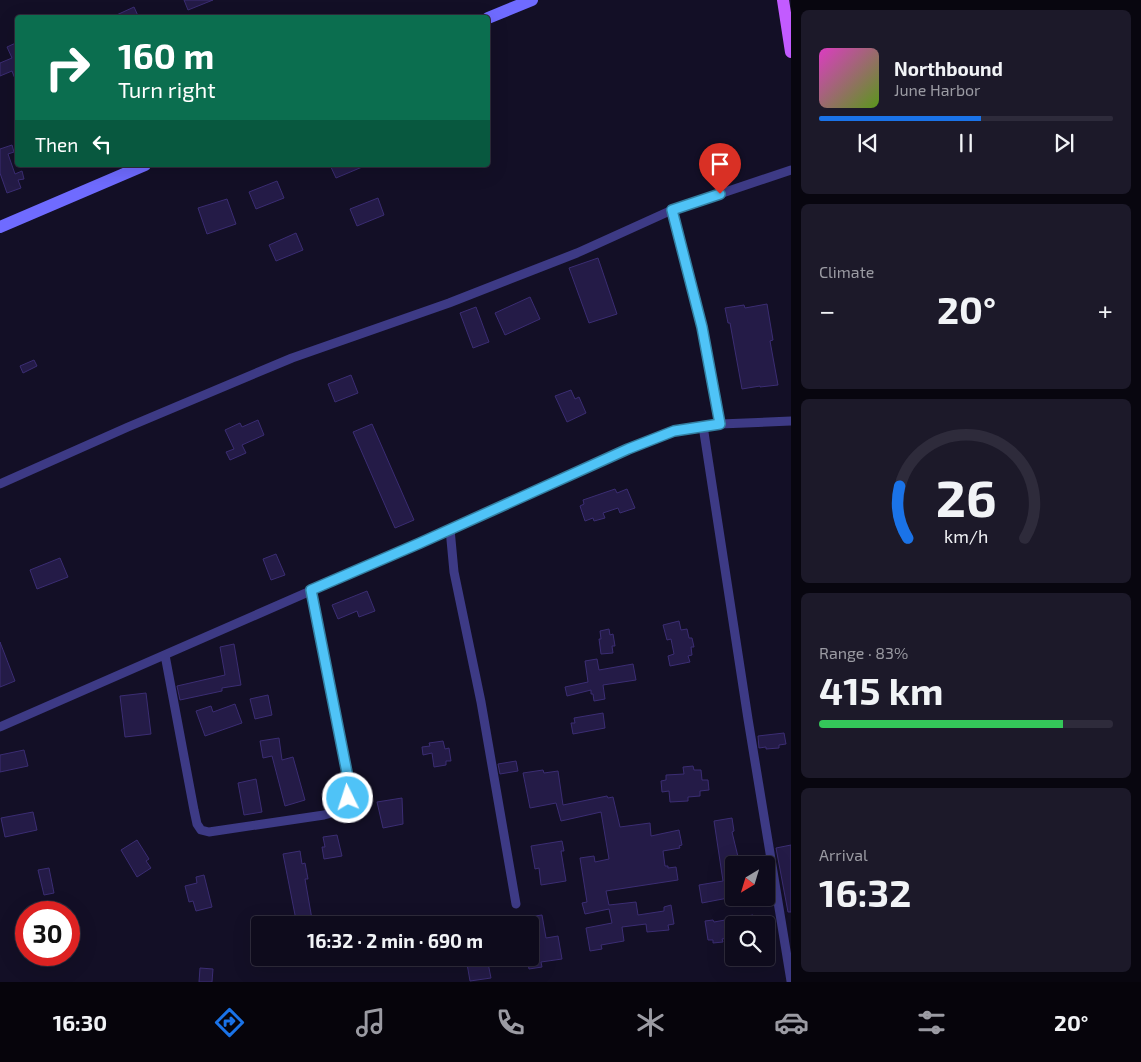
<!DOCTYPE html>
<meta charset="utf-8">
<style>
:root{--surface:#0e0b1c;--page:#1c1929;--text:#f1f3f6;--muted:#9b9ba3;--line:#2e2b3b;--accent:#1a73e8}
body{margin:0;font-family:"Exo 2",sans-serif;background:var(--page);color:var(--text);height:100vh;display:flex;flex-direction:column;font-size:19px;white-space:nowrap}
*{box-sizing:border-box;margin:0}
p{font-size:16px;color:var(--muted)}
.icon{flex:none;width:28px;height:28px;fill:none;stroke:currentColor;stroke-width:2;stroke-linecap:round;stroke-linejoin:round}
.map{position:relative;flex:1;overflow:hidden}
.sheet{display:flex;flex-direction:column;gap:10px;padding:10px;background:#08060f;width:350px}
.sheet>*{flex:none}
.top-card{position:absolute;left:15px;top:15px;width:475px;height:152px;border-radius:5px;box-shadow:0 5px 20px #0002,0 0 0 1px var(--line);background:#0b6e4f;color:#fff;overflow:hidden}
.needle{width:32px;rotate:218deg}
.buttons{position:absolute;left:725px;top:856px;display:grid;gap:10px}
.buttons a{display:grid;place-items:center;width:50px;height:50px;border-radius:5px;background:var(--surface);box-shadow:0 5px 20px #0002,0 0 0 1px var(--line);font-size:25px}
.speed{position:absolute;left:15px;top:901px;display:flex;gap:10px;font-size:25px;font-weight:700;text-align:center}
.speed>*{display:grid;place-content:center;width:65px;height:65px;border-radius:50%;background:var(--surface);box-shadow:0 5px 20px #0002,0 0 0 1px var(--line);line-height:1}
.speed .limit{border:8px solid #d22;background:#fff;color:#111}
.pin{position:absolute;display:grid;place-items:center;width:42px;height:42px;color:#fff;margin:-51px -21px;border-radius:50% 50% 50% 0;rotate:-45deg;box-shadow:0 0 5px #0007}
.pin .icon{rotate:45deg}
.me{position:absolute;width:55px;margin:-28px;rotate:356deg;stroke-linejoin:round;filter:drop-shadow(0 0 4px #0008)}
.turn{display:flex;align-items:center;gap:18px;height:105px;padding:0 20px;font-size:22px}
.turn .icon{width:65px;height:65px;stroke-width:2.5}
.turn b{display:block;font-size:35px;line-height:42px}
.then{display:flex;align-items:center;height:48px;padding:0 20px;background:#0003;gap:10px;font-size:19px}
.big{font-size:38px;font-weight:700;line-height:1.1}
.sheet .card{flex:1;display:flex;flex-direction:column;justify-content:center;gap:8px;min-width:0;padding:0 18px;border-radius:8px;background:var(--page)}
.sheet .dial{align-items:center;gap:0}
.dial svg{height:130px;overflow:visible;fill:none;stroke:var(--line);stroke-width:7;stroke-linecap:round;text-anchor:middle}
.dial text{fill:var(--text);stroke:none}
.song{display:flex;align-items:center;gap:15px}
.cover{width:60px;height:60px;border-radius:8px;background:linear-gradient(135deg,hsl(310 70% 55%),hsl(90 70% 35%))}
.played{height:5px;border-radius:2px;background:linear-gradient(90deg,var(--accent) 55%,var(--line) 55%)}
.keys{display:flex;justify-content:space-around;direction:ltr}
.heat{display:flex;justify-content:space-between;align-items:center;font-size:28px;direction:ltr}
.charge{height:8px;border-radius:4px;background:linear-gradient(90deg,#34c759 83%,var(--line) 0)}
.trip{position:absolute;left:251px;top:916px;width:288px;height:50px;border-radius:5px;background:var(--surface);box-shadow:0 5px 20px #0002,0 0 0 1px var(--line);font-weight:700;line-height:50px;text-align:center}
.menu{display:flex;height:80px;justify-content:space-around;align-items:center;background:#06040b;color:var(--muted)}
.menu .icon{width:35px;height:35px}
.menu .selected{color:var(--accent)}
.menu b{font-size:22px;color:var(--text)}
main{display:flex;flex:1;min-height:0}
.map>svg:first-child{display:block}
</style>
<main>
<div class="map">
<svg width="791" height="982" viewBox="0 0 791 982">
<rect width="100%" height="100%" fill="#130f26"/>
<!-- building -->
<path fill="#241b47" stroke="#3b2d73" d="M184 0H213L188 10Z
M134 7 139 18H110Z
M18 42V84H17L12 71 0 76V63L12 58 7 47Z
M12 145 14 152 8 154 15 174 22 171 24 179 18 180 21 188 7 193 0 173V149Z
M330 165H367L336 178Z
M277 181 284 198 256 209 249 192Z
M378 198 384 215 357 226 350 209Z
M227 199 236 224 207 234 198 208Z
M296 233 303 250 276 261 269 245Z
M598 258 617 314 589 323 569 268Z
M530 297 540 319 505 335 495 313Z
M767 304 773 340 770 341 778 385 760 387V386L742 389 730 323H728L725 308 744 305 745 308Z
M476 307 489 342 473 348 460 313Z
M34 360 37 366 23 373 20 366Z
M351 375 358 393 335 402 328 384Z
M571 390 575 399 579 397 586 413 567 422 555 396Z
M258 420 264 435 242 445 246 453 230 460 226 452 234 449 225 430 240 423 242 427Z
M372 424 414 520 395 528 353 432Z
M615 489 617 493 627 489 635 508 620 513 618 508 603 513 605 518 594 521 593 518 585 521 580 506 584 504 583 500Z
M276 554 285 575 271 580 263 559Z
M60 558 68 577 37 589 30 570Z
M367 591 375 611 359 617 357 611 338 619 332 605Z
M679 621 681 630 687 629 689 638H692L694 647H691L692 655 688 656 690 662 670 666 668 656 674 654 671 639 667 640 663 625Z
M609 629 610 635 613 634 615 646H612L613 653 601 654 599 639H601L600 631Z
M0 642 15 681 0 687Z
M234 644 241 685 222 688V691L180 700 177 686 225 675 220 647Z
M597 659 599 670 633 664 636 680 603 685 605 699 594 701 593 694H591V690L567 696 565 687 588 682 585 661Z
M146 693 151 734 125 737 120 696Z
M268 695 272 715 255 719 250 699Z
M235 704 242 723 205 736 196 711 211 706 213 712Z
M603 713 605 728 573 734 571 723H575L574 718Z
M784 733 786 744 779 745V748L766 749V747L759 748 758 736Z
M279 738 282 760 293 757 305 800 285 806 272 756 263 758 260 741Z
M443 741 445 749 449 748 451 761H446V765L434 767 432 753 423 755 422 747 430 746 429 743Z
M24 750 28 766 0 772V755Z
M516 761 518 771 500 774 498 764Z
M693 766 694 770H701L702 780H708L709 790 700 791V796L688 797V801L670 802 669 791 662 792 661 781 666 780V775L684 774 683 767Z
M543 770 544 773 558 771 563 805 607 796 608 798 613 797 620 827 650 823 651 836 679 830 682 845 679 846 680 848 663 851 665 866H668V868L676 867 678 880 606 891 609 905 636 902 638 915 664 911V907L671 905 674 924 668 925 669 930 647 932 646 924 622 927 624 941 601 945 602 949 590 951 586 928 612 923 609 909 585 914 582 903 587 902 580 858 594 856 595 862 609 859 601 812 561 821 556 803 530 808 523 773Z
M256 779 262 812 244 815 238 783Z
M402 798 403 824 383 828 377 802Z
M33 812 37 830 5 837 1 818Z
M732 818 734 831 732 832 740 865H734L733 897 702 903 699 885 723 881 714 821Z
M337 835 342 856 324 859 322 847H325L323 837Z
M137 840 149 859 146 861 151 868 137 877 121 850Z
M562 841 564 851H561L566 881 541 885 539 868 535 869 531 846Z
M791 845V912H788L776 848Z
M300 851 302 864 305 863 308 879H305L313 925H297L283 854Z
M49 868 54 893 44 895 38 870Z
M204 875 212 907 196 911 193 901 189 902 185 886 197 883 196 877Z
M542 915 546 938 558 936 562 959 541 962 542 967 529 969 527 958H530V925H522L521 918Z
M753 915 755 925H734V937L722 939 723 942 713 943V940H708L705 921 713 920 714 922Z
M466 958H487L491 978 470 981Z
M200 968 213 969 212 982H199Z"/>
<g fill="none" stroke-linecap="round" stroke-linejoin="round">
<!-- street -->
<path stroke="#3d3a85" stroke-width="9" d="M672 210 702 327 720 424
M703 426 748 719 791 981
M0 484 128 427 292 358 449 303 577 253 672 210 791 170
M450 529 454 572 481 702 516 904
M165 655 194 810 197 824 201 830 209 832 324 815C339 811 347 803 350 788L311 590
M0 727 420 543 628 449 674 431 720 424 791 421"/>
<!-- secondary -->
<path stroke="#6f6bff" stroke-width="12" d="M488 18 532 0
M0 227 145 165"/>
<!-- primary -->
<path stroke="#c25bff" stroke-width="12" d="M783 0 791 52"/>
</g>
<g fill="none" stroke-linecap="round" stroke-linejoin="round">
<defs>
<path id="route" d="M348 798 350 788 311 590 420 543 628 449 674 431 720 424 702 327 672 210 720 194"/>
</defs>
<!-- route casing -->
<use href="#route" stroke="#337fa1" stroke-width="12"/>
<!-- route -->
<use href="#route" stroke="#4fc3f7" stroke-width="9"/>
</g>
</svg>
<div class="buttons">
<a><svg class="needle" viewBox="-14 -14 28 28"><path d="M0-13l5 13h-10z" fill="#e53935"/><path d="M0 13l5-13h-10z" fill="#9b9ba3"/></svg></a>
<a><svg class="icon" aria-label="search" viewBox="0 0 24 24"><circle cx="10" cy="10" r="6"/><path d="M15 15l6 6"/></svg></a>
</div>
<div class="speed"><div class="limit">30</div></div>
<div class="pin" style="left:720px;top:194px;background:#d93025"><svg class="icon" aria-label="arrive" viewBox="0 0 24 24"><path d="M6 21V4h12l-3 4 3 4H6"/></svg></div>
<svg class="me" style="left:348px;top:798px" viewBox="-20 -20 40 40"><circle r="17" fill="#4fc3f7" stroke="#fff" stroke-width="3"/><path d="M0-11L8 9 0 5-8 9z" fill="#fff"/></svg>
<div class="trip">16:32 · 2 min · 690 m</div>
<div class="top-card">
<div class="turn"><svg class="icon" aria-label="right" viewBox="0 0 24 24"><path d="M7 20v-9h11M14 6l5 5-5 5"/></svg><div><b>160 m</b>Turn right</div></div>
<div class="then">Then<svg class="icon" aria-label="left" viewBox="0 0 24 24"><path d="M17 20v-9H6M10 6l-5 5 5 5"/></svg></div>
</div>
</div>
<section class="sheet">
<div class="card">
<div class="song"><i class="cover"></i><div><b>Northbound</b><p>June Harbor</p></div></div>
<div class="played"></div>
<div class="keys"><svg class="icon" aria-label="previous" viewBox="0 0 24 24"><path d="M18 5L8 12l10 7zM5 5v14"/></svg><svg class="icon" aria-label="pause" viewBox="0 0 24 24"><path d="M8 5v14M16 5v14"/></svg><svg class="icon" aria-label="next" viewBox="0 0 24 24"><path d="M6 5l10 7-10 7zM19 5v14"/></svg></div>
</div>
<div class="card"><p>Climate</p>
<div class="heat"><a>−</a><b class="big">20°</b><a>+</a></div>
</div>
<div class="card dial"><svg viewBox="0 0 100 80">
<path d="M14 69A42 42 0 1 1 86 69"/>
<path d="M14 69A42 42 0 0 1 9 37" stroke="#1a73e8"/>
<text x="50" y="56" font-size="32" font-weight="700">26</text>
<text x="50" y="72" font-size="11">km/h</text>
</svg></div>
<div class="card"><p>Range · 83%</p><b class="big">415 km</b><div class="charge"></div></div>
<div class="card"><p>Arrival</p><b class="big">16:32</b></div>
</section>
</main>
<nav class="menu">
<b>16:30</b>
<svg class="icon selected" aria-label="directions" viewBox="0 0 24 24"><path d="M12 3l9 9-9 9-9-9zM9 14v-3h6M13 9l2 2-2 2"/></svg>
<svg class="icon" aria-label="music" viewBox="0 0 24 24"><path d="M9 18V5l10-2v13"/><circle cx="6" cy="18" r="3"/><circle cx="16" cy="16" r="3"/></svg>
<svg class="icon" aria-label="phone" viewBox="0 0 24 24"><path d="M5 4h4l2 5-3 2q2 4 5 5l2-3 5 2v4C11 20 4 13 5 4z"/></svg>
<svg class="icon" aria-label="climate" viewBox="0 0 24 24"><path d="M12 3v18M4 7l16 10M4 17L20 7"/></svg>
<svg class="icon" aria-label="car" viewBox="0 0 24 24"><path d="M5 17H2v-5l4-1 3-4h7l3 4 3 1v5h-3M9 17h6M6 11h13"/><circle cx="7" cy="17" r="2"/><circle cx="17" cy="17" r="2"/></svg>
<svg class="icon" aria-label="filters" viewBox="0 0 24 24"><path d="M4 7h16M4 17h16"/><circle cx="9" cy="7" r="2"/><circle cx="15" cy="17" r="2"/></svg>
<b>20°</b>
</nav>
